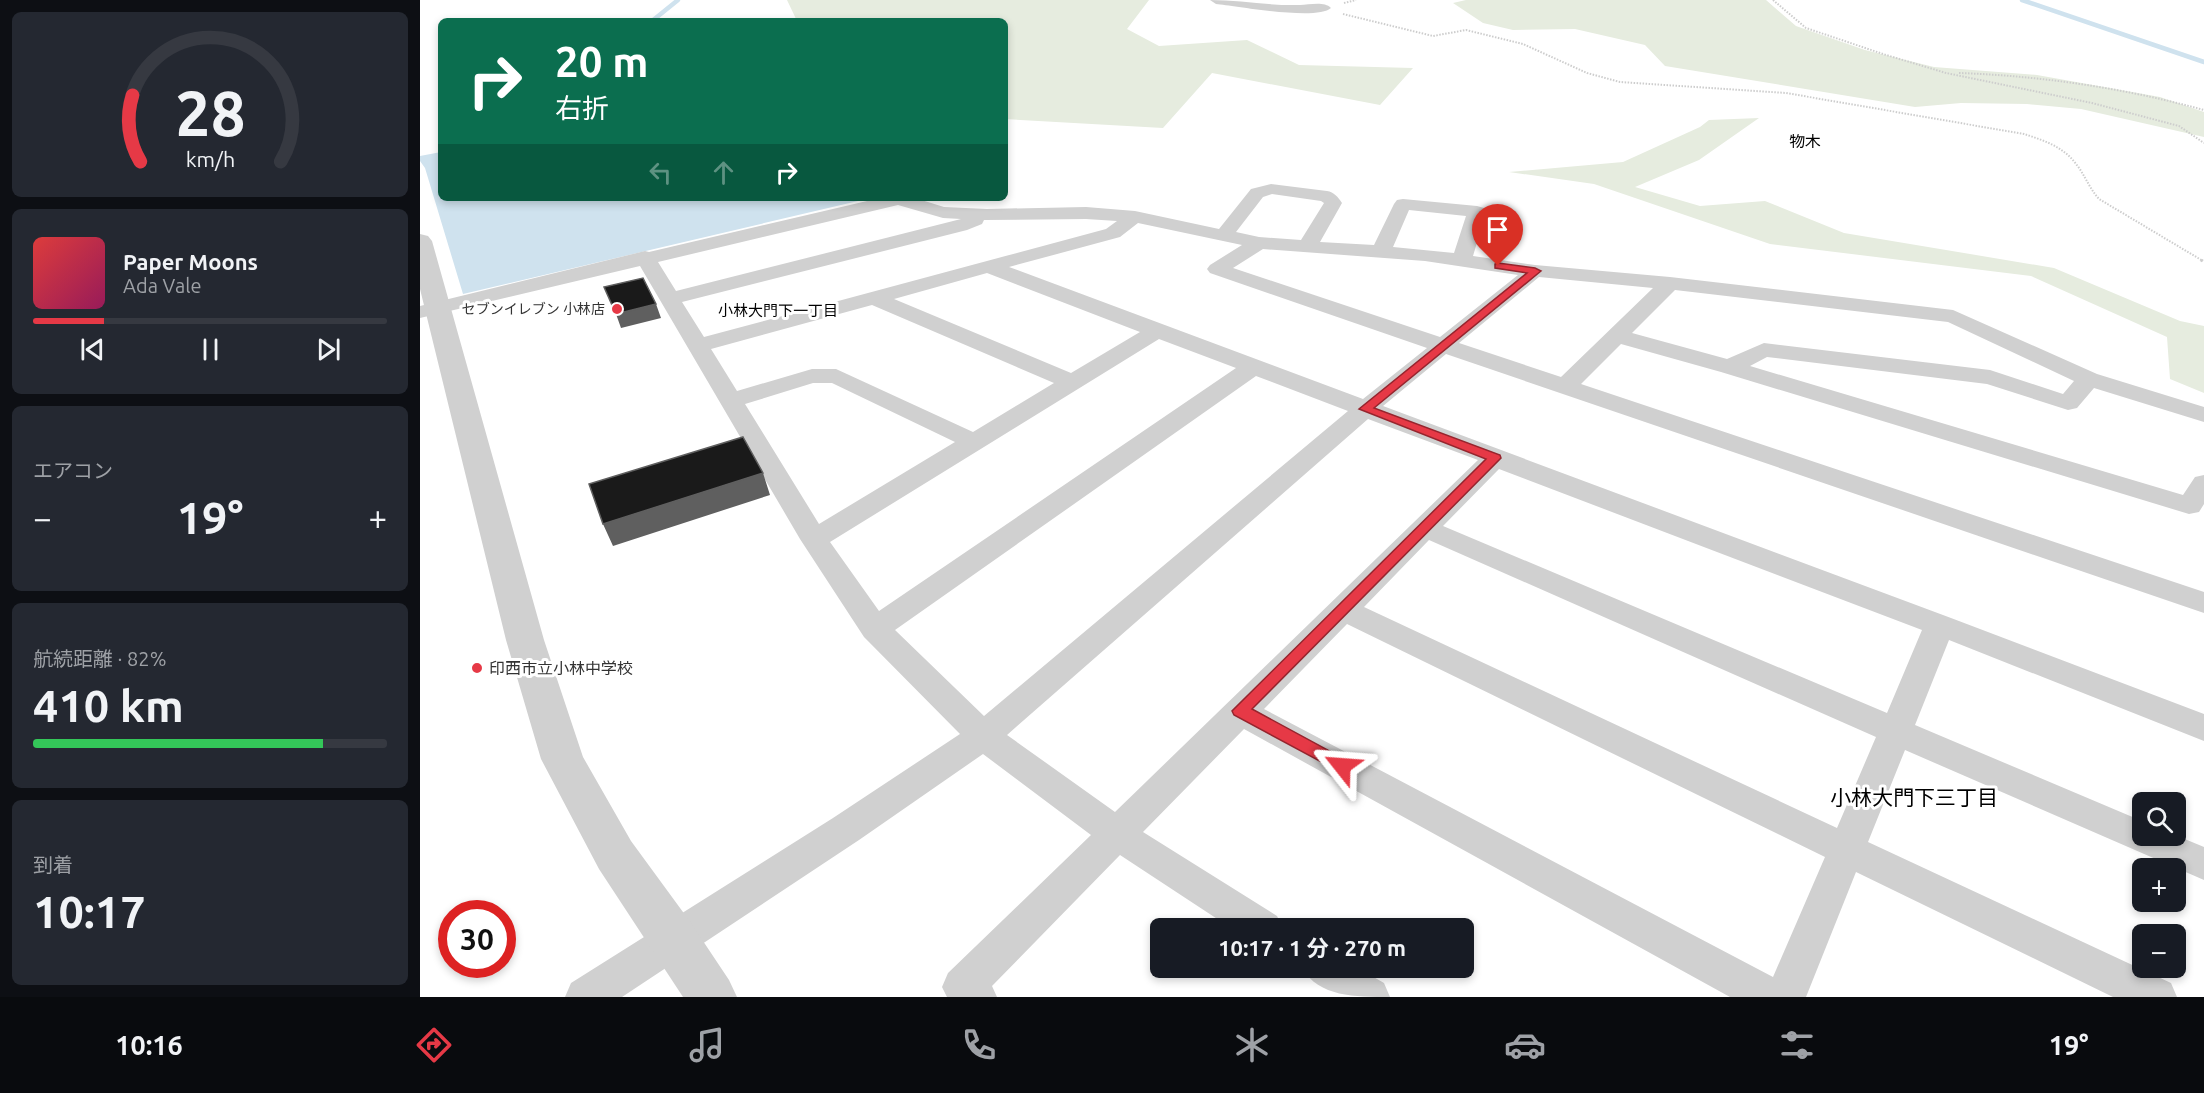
<!DOCTYPE html>
<html lang="ja">
<meta charset="utf-8">
<style>
:root{--surface:#171b24;--page:#242831;--text:#f1f3f6;--muted:#9ea1a6;--line:#363941;--accent:#e63946}
body{margin:0;font-family:Ubuntu,"Noto Sans JP",sans-serif;background:var(--page);color:var(--text);height:100vh;display:flex;flex-direction:column;font-size:22px;white-space:nowrap}
*{box-sizing:border-box;margin:0}
p{font-size:20px;color:var(--muted)}
.icon{flex:none;width:33px;height:33px;fill:none;stroke:currentColor;stroke-width:2;stroke-linecap:round;stroke-linejoin:round}
.map{position:relative;flex:1;overflow:hidden}
.panel{display:flex;flex-direction:column;gap:12px;padding:12px;background:#0d0f14;width:420px}
.panel>*{flex:none}
.banner{position:absolute;left:18px;top:18px;width:570px;height:183px;border-radius:9px;box-shadow:0 3px 9px #0003;background:#0b6e4f;color:#fff;overflow:hidden}
.fabs{position:absolute;left:1712px;top:792px;display:grid;gap:12px}
.fabs a{display:grid;place-items:center;width:54px;height:54px;border-radius:9px;background:var(--surface);box-shadow:0 3px 9px #0003;font-size:30px}
.speed{position:absolute;left:18px;top:900px;display:flex;gap:12px;font-size:30px;font-weight:700;text-align:center}
.speed>*{display:grid;place-content:center;width:78px;height:78px;border-radius:50%;background:var(--surface);box-shadow:0 3px 9px #0003;line-height:1}
.speed .limit{border:9px solid #d22;background:#fff;color:#111}
.pin{position:absolute;display:grid;place-items:center;width:51px;height:51px;color:#fff;margin:-62px -26px;border-radius:50% 50% 50% 0;rotate:-45deg;box-shadow:0 0 6px #0007}
.pin .icon{rotate:45deg}
.me{position:absolute;width:66px;margin:-33px;rotate:298deg;stroke-linejoin:round;filter:drop-shadow(0 0 4px #0008)}
.turn{display:flex;align-items:center;gap:21px;height:126px;padding:0 18px;font-size:27px}
.turn .icon{width:78px;height:78px;stroke-width:2.5}
.turn b{display:block;font-size:42px;line-height:51px}
.lanes{display:flex;align-items:center;height:57px;padding:0 18px;background:#0003;justify-content:center;gap:30px;direction:ltr}
.lanes .off{opacity:.35}
.big{font-size:45px;font-weight:700;line-height:1.1}
.panel .tile{flex:1;display:flex;flex-direction:column;justify-content:center;gap:9px;min-width:0;padding:0 21px;border-radius:9px;background:var(--page)}
.panel .dial{align-items:center;gap:0}
.dial svg{height:156px;overflow:visible;fill:none;stroke:var(--line);stroke-width:7;stroke-linecap:round;text-anchor:middle}
.dial text{fill:var(--text);stroke:none}
.song{display:flex;align-items:center;gap:18px}
.cover{width:72px;height:72px;border-radius:9px;background:linear-gradient(135deg,hsl(0 70% 55%),hsl(330 70% 35%))}
.played{height:6px;border-radius:3px;background:linear-gradient(90deg,var(--accent) 20%,var(--line) 20%)}
.keys{display:flex;justify-content:space-around;direction:ltr}
.heat{display:flex;justify-content:space-between;align-items:center;font-size:33px;direction:ltr}
.charge{height:9px;border-radius:4px;background:linear-gradient(90deg,#34c759 82%,var(--line) 0)}
.trip{position:absolute;left:730px;top:918px;width:324px;height:60px;border-radius:9px;background:var(--surface);box-shadow:0 3px 9px #0003;font-weight:700;line-height:60px;text-align:center}
.menu{display:flex;height:96px;justify-content:space-around;align-items:center;background:#090b0e;color:var(--muted)}
.menu .icon{width:42px;height:42px}
.menu .selected{color:var(--accent)}
.menu b{font-size:27px;color:var(--text)}
main{display:flex;flex:1;min-height:0}
.map>svg:first-child{display:block}
</style>
<main>
<section class="panel">
<div class="tile dial"><svg viewBox="0 0 100 80">
<path d="M14 69A42 42 0 1 1 86 69"/>
<path d="M14 69A42 42 0 0 1 10 35" stroke="#e63946"/>
<text x="50" y="56" font-size="32" font-weight="700">28</text>
<text x="50" y="72" font-size="11">km/h</text>
</svg></div>
<div class="tile">
<div class="song"><i class="cover"></i><div><b>Paper Moons</b><p>Ada Vale</p></div></div>
<div class="played"></div>
<div class="keys"><svg class="icon" aria-label="previous" viewBox="0 0 24 24"><path d="M18 5L8 12l10 7zM5 5v14"/></svg><svg class="icon" aria-label="pause" viewBox="0 0 24 24"><path d="M8 5v14M16 5v14"/></svg><svg class="icon" aria-label="next" viewBox="0 0 24 24"><path d="M6 5l10 7-10 7zM19 5v14"/></svg></div>
</div>
<div class="tile"><p>エアコン</p>
<div class="heat"><a>−</a><b class="big">19°</b><a>+</a></div>
</div>
<div class="tile"><p>航続距離 · 82%</p><b class="big">410 km</b><div class="charge"></div></div>
<div class="tile"><p>到着</p><b class="big">10:17</b></div>
</section>
<div class="map">
<svg width="1784" height="997" viewBox="0 0 1784 997">
<rect width="100%" height="100%" fill="#fff"/>
<!-- green -->
<path fill="#e6ecdf" d="M367 0H729L707 29 739 46 827 40 879 65 993 68 960 105 792 73 743 128 585 119V21H377Z
M1046 0H1346L1376 26 1445 50 1514 67 1617 75 1740 97 1784 112V137L1661 109 1607 104 1541 103 1495 107 1245 66 1225 45 1155 29 1093 30 1063 23 1033 3Z
M1339 118 1279 160 1215 187 1280 206 1345 201 1424 233 1634 268 1760 321 1784 326V393L1750 379 1747 337 1611 276 1350 244 1174 184 1089 172 1203 162 1280 127 1289 120Z"/>
<!-- water -->
<path fill="#cfe2ee" d="M21 152V198H442L438 201 43 294 5 168 0 161V156Z"/>
<g fill="none" stroke-linecap="round" stroke-linejoin="round">
<!-- stream -->
<path stroke="#cfe2ee" stroke-width="4.5" d="M1602 0 1784 62
M232 21 258 0"/>
<!-- path-far1 -->
<path stroke="#cdcdcd" stroke-width="2" stroke-dasharray="1.5 1.5" stroke-linecap="butt" d="M1353 0 1386 28 1463 54 1526 73 1672 103 1759 126 1784 143
M924 3 936 0
M923 14 1013 36 1046 30 1103 44 1167 73 1200 82 1366 93 1604 134C1623 140 1644 147 1656 164 1665 175 1669 188 1679 199L1783 261
M1539 73C1622 76 1704 88 1784 110"/>
<!-- path -->
<path stroke="#cdcdcd" stroke-width="3" stroke-dasharray="2 2" stroke-linecap="butt" d="M1781 260 1784 262"/>
<!-- minor -->
<path fill="#d0d0d0" fill-rule="evenodd" d="M790 0C820 0 850 6 880 5 889 5 904 1 911 8 897 21 817 6 796 4Z
M851 184 907 191C914 192 918 197 922 203L900 242 954 245 974 204 977 200 983 199 1057 206 1064 208 1066 212 1053 256 1115 265 1250 277 1533 310 1677 374 1784 407V422L1674 388 1657 408 1648 410 1567 384 1347 357 1330 366 1763 495 1775 477 1784 475V504L1779 512 1769 514 1301 372 1201 344 1161 384 1784 592V613L1026 354 963 406 1531 618 1784 714V741L1529 640 1495 725 1722 821V836L1755 835 1784 847V880L1485 750 1448 842 1751 983 1757 997H1693L1436 872 1386 997H1310L824 729 723 832 857 916 863 928H811L700 855 572 986 577 997H527L522 987 528 973 671 835 563 754 439 840 202 997H145L151 983 413 818 540 734 444 637 380 539 220 266 0 318V306L225 251 229 252 460 198H495L524 207 567 209 666 207 715 211 799 229 831 189ZM852 194 901 201 904 203 881 240 839 237 816 232 843 197ZM478 205 523 218 541 219 256 291 238 262ZM989 210 1046 216 1034 253 973 247ZM666 219 697 221 686 229 284 337 262 302 547 230 562 224 564 220ZM718 223 822 245 790 265 787 269 790 273 1007 348 943 399 589 267 700 237ZM843 249 1005 261 1098 275 1020 337 813 268ZM567 273 720 332 651 373 474 299ZM1119 277 1233 288 1141 377 1039 343ZM1255 290 1528 322 1654 381 1643 394 1570 370 1344 343 1307 359 1212 333ZM452 305 634 383 553 432 416 369H392L317 391 291 349ZM739 339 816 368 459 611 410 542ZM836 376 928 411 564 716 475 630ZM393 383H412L535 442 399 524 325 404ZM948 419 1058 460 695 812 587 735ZM1079 469 1502 630 1467 713 1023 526ZM1009 540 1456 737 1417 828 944 607ZM927 624 1405 857 1353 977 844 709Z
M882 968H938L964 983 970 997C935 997 899 997 882 968Z"/>
<!-- tertiary -->
<path fill="#d0d0d0" fill-rule="evenodd" d="M0 234 8 236 12 241 124 640 163 757 211 841 271 923 309 980 317 997H263L179 869 121 759 86 640 0 289Z"/>
</g>
<!-- shaded-wall -->
<path fill="#5f5f5f" d="M236 304 241 318 201 328 196 314Z
M343 473 350 495 193 546 183 524Z"/>
<!-- building -->
<path fill="#1a1a1a" stroke="#5f5f5f" stroke-width="1.5" d="M223 278 236 304 196 314 184 287Z
M323 437 343 473 183 524 169 484Z"/>
<!-- route -->
<path fill="#e63946" stroke="#96252e" stroke-width="1.5" d="M1078 263 1115 268 1121 271 954 408 1080 455 1081 458 832 709 928 761 931 766 928 771 922 773 814 715 812 711 1066 459 939 409 1107 273 1075 268V264Z"/>
<!-- markers -->
<g fill="#e63946" stroke="#fff" stroke-width="2">
<circle cx="197" cy="309" r="6"/>
<circle cx="57" cy="668" r="6"/>
</g>
<g text-anchor="middle" stroke-width="6" stroke-linejoin="round" paint-order="stroke">
<!-- far-poi labels -->
<g font-size="14" fill="#333" stroke="#fff" text-anchor="end">
<text x="185" y="314">セブンイレブン 小林店</text>
</g>
<!-- far-neighbourhood labels -->
<g font-size="15" fill="#000" stroke="#fff">
<text x="358" y="316">小林大門下一丁目</text>
</g>
<!-- far-quarter labels -->
<g font-size="16" fill="#000" stroke="#fff">
<text x="1385" y="147">物木</text>
</g>
<!-- poi labels -->
<g font-size="16" fill="#333" stroke="#fff" text-anchor="start">
<text x="69" y="674">印西市立小林中学校</text>
</g>
<!-- near-neighbourhood labels -->
<g font-size="21" fill="#000" stroke="#fff">
<text x="1494" y="805">小林大門下三丁目</text>
</g>
</g>
</svg>
<div class="fabs">
<a><svg class="icon" aria-label="search" viewBox="0 0 24 24"><circle cx="10" cy="10" r="6"/><path d="M15 15l6 6"/></svg></a>
<a>+</a>
<a>−</a>
</div>
<div class="speed"><div class="limit">30</div></div>
<div class="pin" style="left:1078px;top:266px;background:#d93025"><svg class="icon" aria-label="arrive" viewBox="0 0 24 24"><path d="M6 21V4h12l-3 4 3 4H6"/></svg></div>
<svg class="me" style="left:922px;top:766px" viewBox="-20 -20 40 40"><path d="M0-17L14 15 0 8-14 15z" fill="#e63946" stroke="#fff" stroke-width="4"/></svg>
<div class="trip">10:17 · 1 分 · 270 m</div>
<div class="banner">
<div class="turn"><svg class="icon" aria-label="right" viewBox="0 0 24 24"><path d="M7 20v-9h11M14 6l5 5-5 5"/></svg><div><b>20 m</b>右折</div></div>
<div class="lanes"><svg class="icon off" aria-label="left" viewBox="0 0 24 24"><path d="M17 20v-9H6M10 6l-5 5 5 5"/></svg><svg class="icon off" aria-label="ahead" viewBox="0 0 24 24"><path d="M12 20V5M6 11l6-6 6 6"/></svg><svg class="icon" aria-label="right" viewBox="0 0 24 24"><path d="M7 20v-9h11M14 6l5 5-5 5"/></svg></div>
</div>
</div>
</main>
<nav class="menu">
<b>10:16</b>
<svg class="icon selected" aria-label="directions" viewBox="0 0 24 24"><path d="M12 3l9 9-9 9-9-9zM9 14v-3h6M13 9l2 2-2 2"/></svg>
<svg class="icon" aria-label="music" viewBox="0 0 24 24"><path d="M9 18V5l10-2v13"/><circle cx="6" cy="18" r="3"/><circle cx="16" cy="16" r="3"/></svg>
<svg class="icon" aria-label="phone" viewBox="0 0 24 24"><path d="M5 4h4l2 5-3 2q2 4 5 5l2-3 5 2v4C11 20 4 13 5 4z"/></svg>
<svg class="icon" aria-label="climate" viewBox="0 0 24 24"><path d="M12 3v18M4 7l16 10M4 17L20 7"/></svg>
<svg class="icon" aria-label="car" viewBox="0 0 24 24"><path d="M5 17H2v-5l4-1 3-4h7l3 4 3 1v5h-3M9 17h6M6 11h13"/><circle cx="7" cy="17" r="2"/><circle cx="17" cy="17" r="2"/></svg>
<svg class="icon" aria-label="filters" viewBox="0 0 24 24"><path d="M4 7h16M4 17h16"/><circle cx="9" cy="7" r="2"/><circle cx="15" cy="17" r="2"/></svg>
<b>19°</b>
</nav>
